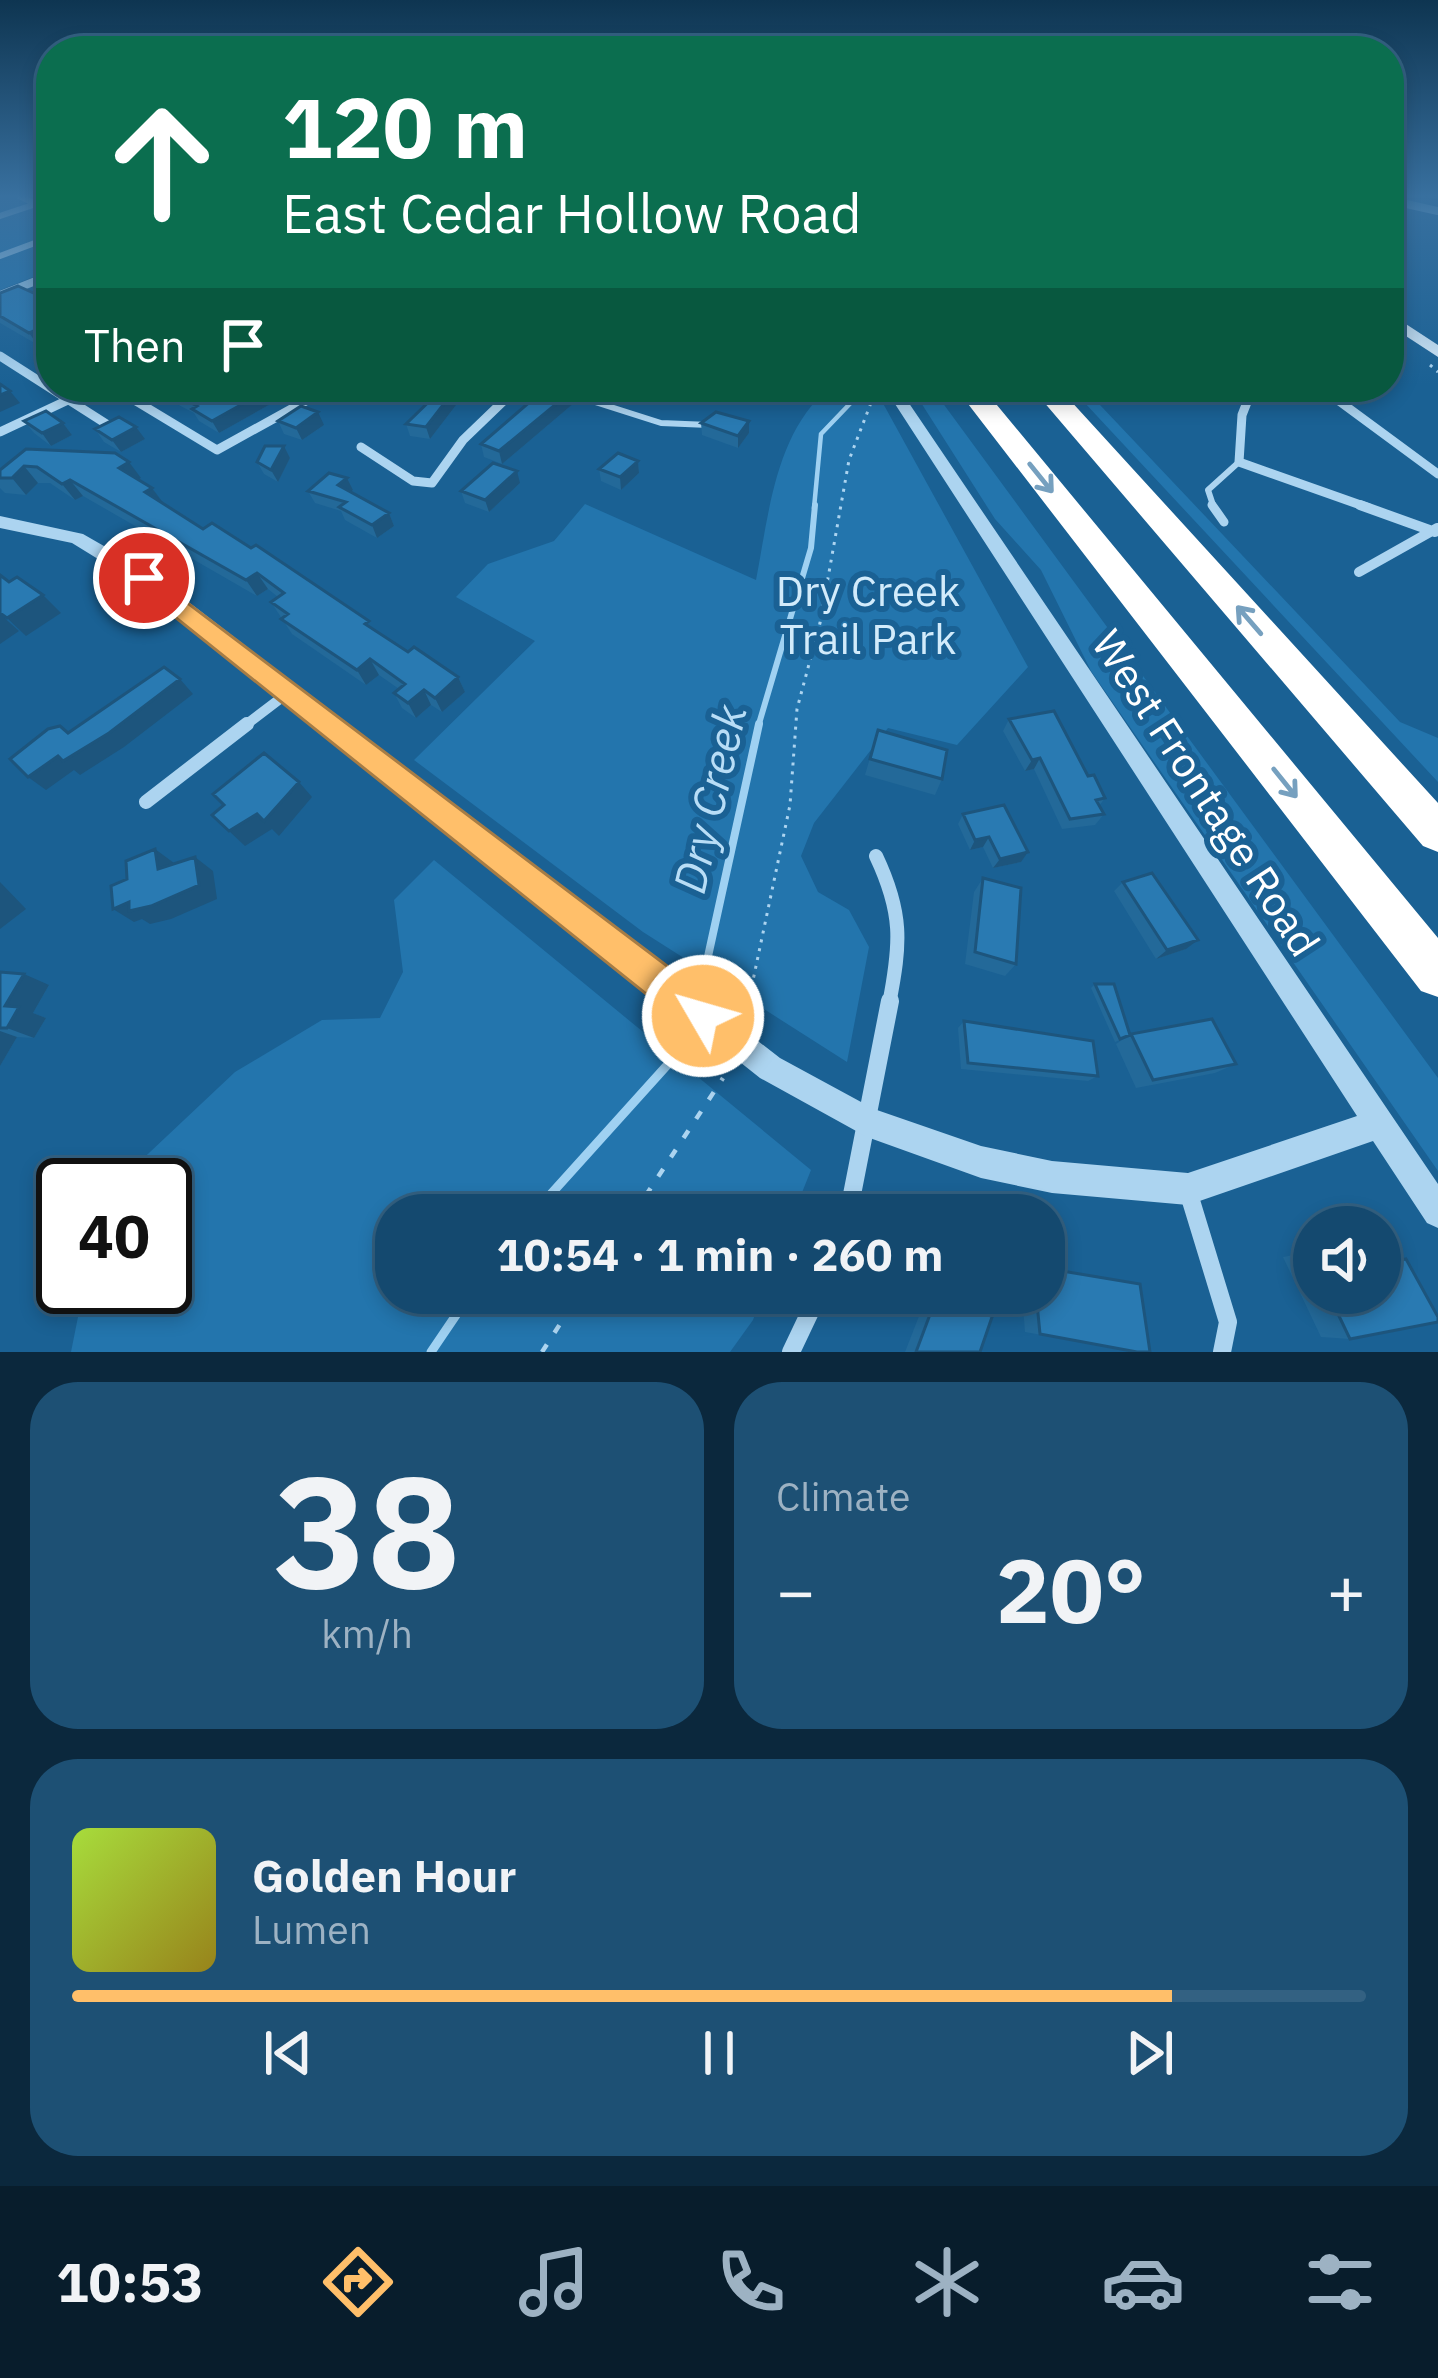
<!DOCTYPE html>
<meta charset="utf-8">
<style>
:root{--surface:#14496f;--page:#1d5074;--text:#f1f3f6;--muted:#9db2c3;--line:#336182;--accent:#ffbf6a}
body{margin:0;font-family:"IBM Plex Sans",sans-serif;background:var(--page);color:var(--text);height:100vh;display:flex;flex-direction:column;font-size:45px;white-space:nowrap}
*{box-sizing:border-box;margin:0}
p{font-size:39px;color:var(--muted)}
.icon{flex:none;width:66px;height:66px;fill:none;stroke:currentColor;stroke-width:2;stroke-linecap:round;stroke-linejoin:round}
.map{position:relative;height:1352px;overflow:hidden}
.panel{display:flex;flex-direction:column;gap:30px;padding:30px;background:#0b283d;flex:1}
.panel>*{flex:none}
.banner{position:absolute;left:36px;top:36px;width:1368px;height:366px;border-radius:48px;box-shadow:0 6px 18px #0003,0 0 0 3px var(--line);background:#0b6e4f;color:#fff;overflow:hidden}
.controls{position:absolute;left:1293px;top:1206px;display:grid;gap:24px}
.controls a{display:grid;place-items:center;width:108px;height:108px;border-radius:50%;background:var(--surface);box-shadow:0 6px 18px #0003,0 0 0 3px var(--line);font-size:60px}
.speed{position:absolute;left:36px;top:1158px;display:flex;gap:24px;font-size:60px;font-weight:700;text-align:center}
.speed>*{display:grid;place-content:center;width:156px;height:156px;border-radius:50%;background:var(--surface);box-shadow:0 6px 18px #0003,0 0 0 3px var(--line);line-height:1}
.speed .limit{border:6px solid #111;border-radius:18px;background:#fff;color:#111}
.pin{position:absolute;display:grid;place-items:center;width:102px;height:102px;color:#fff;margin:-51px;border:6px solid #fff;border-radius:50%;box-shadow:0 3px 12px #0007}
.me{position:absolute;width:132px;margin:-66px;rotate:308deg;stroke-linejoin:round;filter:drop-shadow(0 0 9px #0008)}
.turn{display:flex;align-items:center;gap:42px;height:252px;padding:0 48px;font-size:54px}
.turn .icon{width:156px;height:156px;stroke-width:2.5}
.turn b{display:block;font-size:84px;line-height:102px}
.then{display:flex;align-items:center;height:114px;padding:0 48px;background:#0003;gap:24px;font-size:45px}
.big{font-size:90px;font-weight:700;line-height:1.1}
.panel .card{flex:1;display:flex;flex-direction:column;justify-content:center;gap:18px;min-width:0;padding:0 42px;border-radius:48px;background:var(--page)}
.panel .dial{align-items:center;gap:0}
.dial b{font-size:156px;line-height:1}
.song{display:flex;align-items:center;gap:36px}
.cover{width:144px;height:144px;border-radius:18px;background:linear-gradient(135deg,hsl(80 70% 55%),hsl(50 70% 35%))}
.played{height:12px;border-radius:6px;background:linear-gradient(90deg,var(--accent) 85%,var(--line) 85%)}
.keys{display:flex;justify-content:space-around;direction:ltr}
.heat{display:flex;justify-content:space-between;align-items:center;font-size:66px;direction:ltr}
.panel .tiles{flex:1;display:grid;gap:30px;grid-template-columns:1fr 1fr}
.card:last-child{grid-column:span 2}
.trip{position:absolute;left:375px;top:1194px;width:690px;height:120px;border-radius:48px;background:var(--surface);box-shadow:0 6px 18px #0003,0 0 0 3px var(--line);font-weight:700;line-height:120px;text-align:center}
.dock{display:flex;height:192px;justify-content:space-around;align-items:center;background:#081d2c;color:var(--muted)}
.dock .icon{width:84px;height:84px}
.dock .selected{color:var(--accent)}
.dock b{font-size:54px;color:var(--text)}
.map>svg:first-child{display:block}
</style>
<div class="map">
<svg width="1438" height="1352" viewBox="0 0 1438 1352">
<rect width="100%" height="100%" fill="#1a6194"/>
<!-- green -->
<path fill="#2375ad" d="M0 196H51V270L0 290Z
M830 387H874L1028 667 957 745 888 728 814 823 801 856 818 892 849 910 869 947 847 1062 643 932 414 760 535 641 456 597 488 564 554 541 585 504 756 580C769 513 775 433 830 387Z
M911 387H931L1438 1078V1171L1091 671 1041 570 995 519Z
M1070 387H1083L1400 722 1438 738V782Z
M434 860 811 1170 793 1215H396V1293H763L753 1320 730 1352H71L84 1287H165V1185H115L235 1072 322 1020 380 1018 403 972 394 900Z"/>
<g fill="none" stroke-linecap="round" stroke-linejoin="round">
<!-- stream-far3 -->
<path stroke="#9fd1f2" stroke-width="4.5" d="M814 508 821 434 865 388"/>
<!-- stream-far2 -->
<path stroke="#9fd1f2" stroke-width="6" d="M758 727 811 548 815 505"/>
<!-- stream-far1 -->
<path stroke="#9fd1f2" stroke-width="8" d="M707 961 759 724"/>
<!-- stream -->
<path stroke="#9fd1f2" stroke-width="9" d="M532 1215 679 1052
M431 1352 471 1293"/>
<!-- canal -->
<path fill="#114972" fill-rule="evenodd" d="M1421 196H1438V201L1422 198Z"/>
<!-- path-far1 -->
<path stroke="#acd4f0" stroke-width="3" stroke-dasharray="3 6" stroke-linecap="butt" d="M1430 365 1438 372
M748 1004 790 805 797 709 820 623 849 460 874 395"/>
<!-- path -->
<path stroke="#acd4f0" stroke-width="4.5" stroke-dasharray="9 14" stroke-linecap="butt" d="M747 1007 748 1001
M633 1215 723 1078
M542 1352 580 1293"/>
<!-- service-far1 -->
<path stroke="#acd4f0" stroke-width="6" d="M19 196 51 211
M0 216 51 199
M0 256 51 237
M548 387 661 423 709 425
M1214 508 1208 490 1239 462"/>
<!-- service -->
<path stroke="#acd4f0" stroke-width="9" d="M1212 505 1224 522"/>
<!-- minor-far4 -->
<path stroke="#acd4f0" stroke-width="8" d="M1393 201 1438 211
M0 295 51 275"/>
<!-- minor-far3 -->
<path stroke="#acd4f0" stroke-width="9" d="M0 356 108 425
M1253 387 1242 415 1239 462 1369 508
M1320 387 1438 474
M121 392 217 450 331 387
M0 432 68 400
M361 447 413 481 432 483 463 440 518 387"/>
<!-- minor-far2 -->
<path stroke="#acd4f0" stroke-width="10" d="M1360 505 1435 532
M1359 572 1437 528
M243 727 289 692"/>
<!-- minor-far1 -->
<path stroke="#acd4f0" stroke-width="14" d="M146 802 247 724
M876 856C903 913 901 943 889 1004"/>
<!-- minor -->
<path stroke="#acd4f0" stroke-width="18" d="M1188 1191 1228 1322 1222 1352
M848 1215 890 1001
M791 1352 819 1293"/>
<!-- tertiary -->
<path fill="#acd4f0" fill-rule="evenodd" d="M884 387H898L1438 1184V1228L1427 1223 1373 1141 1188 1205 1052 1193 981 1178 867 1137 760 1078 137 583 72 543 0 528V516L83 534 151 573 780 1058 874 1109 981 1146 1052 1161 1188 1173 1357 1116Z"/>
<!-- secondary -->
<path fill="#d9edfb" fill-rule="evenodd" d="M1389 313 1438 345V357L1389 325Z"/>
<!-- motorway -->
<path fill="#fff" fill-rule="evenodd" d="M955 387H982L1438 938V997L1421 991Z
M1031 387H1058L1438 803V852L1423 846Z"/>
</g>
<!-- wall -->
<path fill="#236999" d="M0 293 51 301V339L38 345 0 323Z
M151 387H301L219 433 199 421 194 413 154 392Z
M442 387H483L469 399 463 396 430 439 410 436 406 424Z
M574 403 502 464 484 457 481 444Z
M24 421 63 423 72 435 51 446 34 433Z
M278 421 324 425 302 440 284 434Z
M749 421V433L738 448 702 435 701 423Z
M95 429 145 439 121 452 104 442Z
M284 446 290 458 278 482 264 474 257 462Z
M26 449 141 478 138 480 152 488 163 504 203 529 408 652 458 677 465 692 442 712 431 705 416 718 402 708 394 693 399 689 379 675 366 685 292 634 271 602 278 597 268 589 257 596 83 496 75 500 50 483H38L26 495 5 493 0 488V470Z
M638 461 639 473 621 490 601 481 599 469Z
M347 478 353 490 351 492 389 513 394 526 377 538 345 520 341 511 315 503 308 491Z
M520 483 489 512 465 503 461 491Z
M1009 719 1088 776 1105 798 1099 806 1104 814 1095 825 1062 829 1034 769 1025 771 1003 731Z
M878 730 942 779 935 795 865 775Z
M963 814 1021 862 993 868 983 847 970 850 958 824Z
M983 878 1016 964 1005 976 965 964 974 892Z
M1123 882 1186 949 1156 959 1114 891Z
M0 972 49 985 33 1013 46 1018 34 1038 17 1037 0 1066Z
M1095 984 1130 1035 1125 1038 1115 1042 1091 988Z
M964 1021 1098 1076 1088 1081 961 1069 958 1028Z
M1131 1034 1236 1064 1215 1073 1136 1088 1116 1044Z
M1314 1251V1293H1380V1260L1406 1259 1350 1339 1321 1337 1283 1257Z
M928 1293H960L980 1352H905Z
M1022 1293H1044L1130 1351 1025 1332Z"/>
<!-- shaded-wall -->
<path fill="#1d557d" d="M44 326 51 336V339L38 345 29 333Z
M273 387H301L219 433 212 421Z
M457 387H461L463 396 430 439 426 427Z
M466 387H483L469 399Z
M10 391 20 403 0 412V395Z
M572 391 574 403 502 464 499 451Z
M318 412 324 425 302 440 296 428Z
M749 421V433L738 448V436Z
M63 423 72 435 51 446 42 433Z
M136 427 145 439 121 452 112 440Z
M284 446 290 458 278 482 271 470Z
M638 461 639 473 621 490 620 477Z
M129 462 141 478 131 484 119 468Z
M24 466 38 483 26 495 12 478Z
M517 471 520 483 489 512 485 500Z
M347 478 353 490 344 498 338 485Z
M70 480 83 496 75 500 62 484Z
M152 488 164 504 145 492Z
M389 513 394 526 377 538 372 525Z
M257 573 268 589 257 596 246 580Z
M43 595 61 613 26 636 7 618Z
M0 614 19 631 0 644Z
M370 659 379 675 366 685 357 670Z
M458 677 465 692 442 712 435 698Z
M180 679 193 694 124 747 80 775 74 770 46 790 28 777 58 756Z
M424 690 431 705 416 718 408 703Z
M1040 758 1034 769 1025 771 1032 760Z
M299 782 312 797 279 836 264 821Z
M257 814 272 829 245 846 229 831Z
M989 837 983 847 970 850 975 840Z
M155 849 174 863 158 869Z
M1028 852 1021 862 993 868 1000 859Z
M195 857 213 871 217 899 171 919 150 924 142 919 134 922 113 909Z
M0 882 26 909 0 929Z
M1198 940 1186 949 1156 959 1167 950Z
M24 974 49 985 33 1013 46 1018 34 1038 7 1028 5 1006Z
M0 1031 17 1037 0 1066Z"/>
<!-- building -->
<path fill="#297ab2" stroke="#1d557d" stroke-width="3" d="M18 286 51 301V330L44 326 29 333 0 316V293Z
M0 384 10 391 0 395Z
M161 387H273L212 421 192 409 197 406Z
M444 387H457L426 427 406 424Z
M547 387H560L572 391 499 451 481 444Z
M301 406 318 412 296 428 278 421Z
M46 411 63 423 42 433 24 421Z
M716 412 749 421 738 436 701 423Z
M119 417 136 427 112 440 95 429Z
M265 446H284L271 470 257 462Z
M26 449 115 453 129 462 119 468 152 488 145 492 203 529 212 523 251 548 256 545 369 621 365 624 408 652 414 647 458 677 435 698 424 690 408 703 394 693 405 684 370 659 357 670 281 619 288 614 271 602 284 593 257 573 246 580 70 480 62 484 37 467 24 466 12 478H0V470Z
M618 453 638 461 620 477 599 469Z
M493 463 517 471 485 500 461 491Z
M329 473 347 478 338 485 389 513 372 525 339 507 346 502 308 491Z
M0 575 9 582 17 577 43 595 7 618 0 613Z
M164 667 180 679 109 733 63 761 58 756 28 777 10 759 48 729 60 726 68 733Z
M1054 711 1088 776 1094 775 1105 798 1096 800 1104 814 1070 819 1040 758 1032 760 1009 719Z
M878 730 947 750 942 779 870 759Z
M264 753 299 782 264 821 257 814 229 831 212 815 224 805 213 794Z
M1004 805 1028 852 1000 859 989 837 975 840 963 814Z
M155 849 158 869 195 857 199 885 151 906 129 911V902L113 909 111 886 127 879 126 861Z
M1152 873 1198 940 1167 950 1123 882Z
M983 878 1021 888 1016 964 975 952Z
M0 972 24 974 5 1006 19 1007 7 1028H0Z
M1095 984H1114L1130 1035 1120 1039Z
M1212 1019 1236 1064 1153 1080 1131 1034Z
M964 1021 1093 1041 1098 1076 968 1063Z
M1406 1259 1438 1317V1322L1350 1339 1328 1293H1380V1264Z
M1044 1268 1140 1284 1150 1352H1137L1040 1334 1036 1293H1044Z
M938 1293H960L992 1317 980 1352H916Z"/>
<!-- one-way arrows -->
<defs><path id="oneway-shaft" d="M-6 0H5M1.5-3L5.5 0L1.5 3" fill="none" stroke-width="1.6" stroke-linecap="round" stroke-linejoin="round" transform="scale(3)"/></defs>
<g stroke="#76a0bf">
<use href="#oneway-shaft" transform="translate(1041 478) rotate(51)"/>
<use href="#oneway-shaft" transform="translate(1249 620) rotate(-131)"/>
<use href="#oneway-shaft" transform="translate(1285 783) rotate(51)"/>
</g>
<!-- sky -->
<linearGradient id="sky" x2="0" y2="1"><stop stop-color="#0e3551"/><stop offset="0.51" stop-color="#38709f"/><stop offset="1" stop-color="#38709f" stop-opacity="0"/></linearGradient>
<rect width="1438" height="385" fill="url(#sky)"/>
<!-- route -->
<path fill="#ffbf6a" stroke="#a67c45" stroke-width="3" d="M144 570 716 1003 721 1016 716 1029 703 1034 690 1029 135 585 131 578Z"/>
<g text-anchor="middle" stroke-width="12" stroke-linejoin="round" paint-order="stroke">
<!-- park labels -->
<g font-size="42" fill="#d2ebfb" stroke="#1a6194">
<text x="868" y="606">Dry Creek<tspan x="868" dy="48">Trail Park</tspan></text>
</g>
<!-- street labels -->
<g font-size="42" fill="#fff" stroke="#1a6194">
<text transform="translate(1206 793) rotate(57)" y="15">West Frontage Road</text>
</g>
<!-- water labels -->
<g font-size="45" font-style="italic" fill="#b8ddf6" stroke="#1a6194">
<text transform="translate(710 799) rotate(-77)" y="16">Dry Creek</text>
</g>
</g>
</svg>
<div class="controls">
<a><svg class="icon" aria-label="sound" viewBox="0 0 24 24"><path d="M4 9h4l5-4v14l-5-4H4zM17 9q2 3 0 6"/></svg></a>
</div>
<div class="speed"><div class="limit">40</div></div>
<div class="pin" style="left:144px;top:578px;background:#d93025"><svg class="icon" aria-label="arrive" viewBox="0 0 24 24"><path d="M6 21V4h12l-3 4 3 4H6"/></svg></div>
<svg class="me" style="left:703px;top:1016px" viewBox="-20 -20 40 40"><circle r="17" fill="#ffbf6a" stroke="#fff" stroke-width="3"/><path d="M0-11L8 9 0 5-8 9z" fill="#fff"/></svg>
<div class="trip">10:54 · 1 min · 260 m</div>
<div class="banner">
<div class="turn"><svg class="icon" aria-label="ahead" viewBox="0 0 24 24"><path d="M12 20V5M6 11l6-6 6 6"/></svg><div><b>120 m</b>East Cedar Hollow Road</div></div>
<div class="then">Then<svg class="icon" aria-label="arrive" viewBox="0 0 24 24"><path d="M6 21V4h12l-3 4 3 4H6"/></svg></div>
</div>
</div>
<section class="panel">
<div class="tiles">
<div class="card dial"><b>38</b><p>km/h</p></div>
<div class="card"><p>Climate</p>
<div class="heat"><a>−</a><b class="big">20°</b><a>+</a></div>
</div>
<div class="card">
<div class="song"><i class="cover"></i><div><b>Golden Hour</b><p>Lumen</p></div></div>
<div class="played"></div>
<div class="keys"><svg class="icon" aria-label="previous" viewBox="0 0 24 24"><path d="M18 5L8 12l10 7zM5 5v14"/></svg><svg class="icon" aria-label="pause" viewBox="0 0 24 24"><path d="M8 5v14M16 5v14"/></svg><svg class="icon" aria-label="next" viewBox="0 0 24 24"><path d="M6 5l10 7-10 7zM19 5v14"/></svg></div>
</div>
</div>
</section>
<nav class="dock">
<b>10:53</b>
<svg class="icon selected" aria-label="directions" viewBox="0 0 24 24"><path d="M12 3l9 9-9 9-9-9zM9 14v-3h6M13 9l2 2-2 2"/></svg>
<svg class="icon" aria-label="music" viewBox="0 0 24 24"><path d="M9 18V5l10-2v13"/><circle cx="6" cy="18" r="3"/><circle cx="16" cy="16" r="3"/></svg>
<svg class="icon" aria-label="phone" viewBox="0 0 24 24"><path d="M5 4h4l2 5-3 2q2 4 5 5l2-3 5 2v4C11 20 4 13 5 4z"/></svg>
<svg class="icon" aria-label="climate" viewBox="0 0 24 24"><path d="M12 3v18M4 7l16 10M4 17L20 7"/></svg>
<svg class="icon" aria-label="car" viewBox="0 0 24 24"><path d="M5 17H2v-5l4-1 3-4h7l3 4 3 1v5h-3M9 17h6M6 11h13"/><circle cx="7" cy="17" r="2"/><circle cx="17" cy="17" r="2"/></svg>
<svg class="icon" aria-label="filters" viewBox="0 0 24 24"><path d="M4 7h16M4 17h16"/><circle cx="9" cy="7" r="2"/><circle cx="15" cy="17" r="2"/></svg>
</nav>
